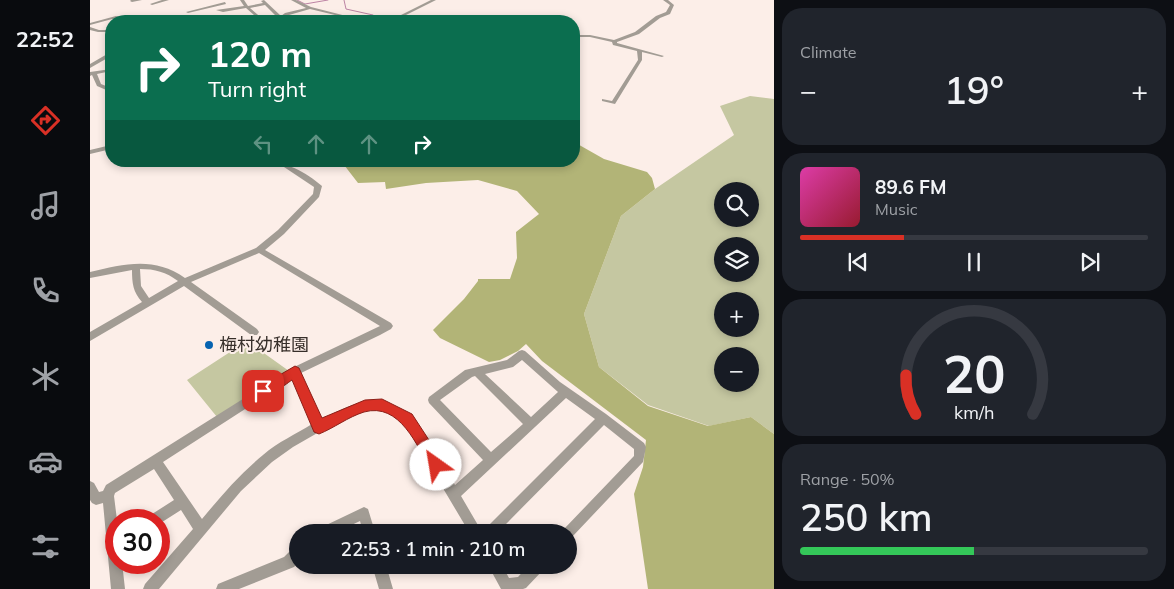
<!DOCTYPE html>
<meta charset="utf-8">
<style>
:root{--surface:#171b24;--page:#20242c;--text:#f1f3f6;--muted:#9ea1a6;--line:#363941;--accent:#d93025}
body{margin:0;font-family:Mulish,"Noto Sans JP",sans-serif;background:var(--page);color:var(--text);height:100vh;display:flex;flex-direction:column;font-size:19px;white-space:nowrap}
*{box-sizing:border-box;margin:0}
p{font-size:16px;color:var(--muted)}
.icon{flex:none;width:28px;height:28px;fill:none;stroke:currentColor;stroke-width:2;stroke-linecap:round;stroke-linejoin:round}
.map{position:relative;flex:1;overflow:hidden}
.sheet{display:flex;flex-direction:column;gap:8px;padding:8px;background:#0d0f14;width:400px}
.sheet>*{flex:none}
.hud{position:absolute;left:15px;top:15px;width:475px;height:152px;border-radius:20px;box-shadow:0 2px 8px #0003;background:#0b6e4f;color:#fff;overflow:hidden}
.tools{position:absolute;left:624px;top:182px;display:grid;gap:10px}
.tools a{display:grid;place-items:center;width:45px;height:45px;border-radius:50%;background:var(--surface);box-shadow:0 2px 8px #0003;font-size:25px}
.speed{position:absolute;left:15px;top:509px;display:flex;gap:10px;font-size:25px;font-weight:700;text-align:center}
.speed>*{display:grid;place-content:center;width:65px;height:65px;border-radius:50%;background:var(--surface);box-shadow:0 2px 8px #0003;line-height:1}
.speed .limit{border:8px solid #d22;background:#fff;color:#111}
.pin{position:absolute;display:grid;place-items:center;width:42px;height:42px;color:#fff;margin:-21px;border-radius:10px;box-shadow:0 2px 8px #0006}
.me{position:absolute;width:55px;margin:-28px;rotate:328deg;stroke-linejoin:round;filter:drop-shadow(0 0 4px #0008)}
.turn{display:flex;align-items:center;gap:18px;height:105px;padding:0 20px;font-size:22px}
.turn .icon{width:65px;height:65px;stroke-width:2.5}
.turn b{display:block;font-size:35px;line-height:42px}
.lanes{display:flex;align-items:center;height:48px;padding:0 20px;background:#0003;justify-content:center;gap:25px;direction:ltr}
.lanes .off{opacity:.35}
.big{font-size:38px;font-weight:600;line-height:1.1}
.sheet .widget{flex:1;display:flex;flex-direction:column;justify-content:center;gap:8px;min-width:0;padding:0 18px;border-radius:20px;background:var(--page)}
.sheet .dial{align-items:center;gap:0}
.dial svg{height:130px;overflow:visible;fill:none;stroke:var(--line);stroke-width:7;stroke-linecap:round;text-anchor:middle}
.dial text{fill:var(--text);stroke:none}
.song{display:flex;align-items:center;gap:15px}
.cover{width:60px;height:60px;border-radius:8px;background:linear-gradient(135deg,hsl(320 70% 55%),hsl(350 70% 35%))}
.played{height:5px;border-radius:2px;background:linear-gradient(90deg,var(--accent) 30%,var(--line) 30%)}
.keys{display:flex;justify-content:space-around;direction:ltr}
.heat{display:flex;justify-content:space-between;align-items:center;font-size:28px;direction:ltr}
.charge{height:8px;border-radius:4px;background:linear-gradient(90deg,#34c759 50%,var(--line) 0)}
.trip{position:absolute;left:199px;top:524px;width:288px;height:50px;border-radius:25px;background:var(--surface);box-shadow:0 2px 8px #0003;font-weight:600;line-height:50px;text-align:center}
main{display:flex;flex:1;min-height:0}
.tab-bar{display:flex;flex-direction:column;width:90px;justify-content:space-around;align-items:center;background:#090b0e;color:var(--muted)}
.tab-bar .icon{width:35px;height:35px}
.tab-bar .selected{color:var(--accent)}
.tab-bar b{font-size:22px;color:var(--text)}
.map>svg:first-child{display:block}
</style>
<main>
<nav class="tab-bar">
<b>22:52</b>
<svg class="icon selected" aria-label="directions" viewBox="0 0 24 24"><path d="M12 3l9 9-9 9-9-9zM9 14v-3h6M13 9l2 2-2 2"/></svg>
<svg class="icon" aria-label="music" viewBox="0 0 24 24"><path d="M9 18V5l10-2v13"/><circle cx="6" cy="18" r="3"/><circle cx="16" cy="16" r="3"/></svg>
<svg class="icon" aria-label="phone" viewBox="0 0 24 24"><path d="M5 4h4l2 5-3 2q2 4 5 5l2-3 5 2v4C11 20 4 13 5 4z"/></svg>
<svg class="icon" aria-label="climate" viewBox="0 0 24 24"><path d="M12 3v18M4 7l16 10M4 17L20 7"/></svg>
<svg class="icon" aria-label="car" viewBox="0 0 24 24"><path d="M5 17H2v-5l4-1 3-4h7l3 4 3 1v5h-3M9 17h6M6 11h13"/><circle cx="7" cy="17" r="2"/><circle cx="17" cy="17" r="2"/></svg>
<svg class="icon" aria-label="filters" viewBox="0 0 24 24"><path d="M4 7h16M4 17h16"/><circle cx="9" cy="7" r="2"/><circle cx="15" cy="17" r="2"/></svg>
</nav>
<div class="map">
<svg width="684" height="589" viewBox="0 0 684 589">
<rect width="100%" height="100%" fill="#fceee8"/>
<!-- green -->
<path fill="#c5c7a1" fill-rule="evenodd" d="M660 96 684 99V434L661 417 619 426 558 405 509 367 494 314 531 216 565 189 644 135 630 106ZM632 191H660V219H632ZM632 246H660V274H632ZM632 301H660V329H632ZM632 356H660V384H632Z
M157 341 199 371 127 417 97 380Z"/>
<!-- forest -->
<path fill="#b2b477" d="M484 142 514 159 557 172 562 178 565 189 531 216 494 314 509 367 558 406 618 426 661 417 684 434V589H558L544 494 553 467 556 440 452 361 436 344 428 351 410 360 399 362 350 338 343 330 374 299 388 281V279H420L427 258 426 232 449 214 427 191 388 180 336 183 296 189 295 182 268 183 251 161H484Z"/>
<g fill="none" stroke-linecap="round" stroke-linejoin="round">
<!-- stream -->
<path stroke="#bc83a3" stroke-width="1" d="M207 0 215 4 238 0
M254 0 256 9 283 15 291 21"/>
<!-- minor -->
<path fill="#a29c94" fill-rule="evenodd" d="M41 0H52L42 2 40 1Z
M72 0H79L62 5 60 4Z
M150 0H154L158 6 173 3 171 1 174 0 191 16 195 13 216 8 201 0H206L221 7 276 21H270L220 9 199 15 190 21H185L188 18 175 5 160 8 175 21H171L156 8 133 12 126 10 154 6Z
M341 0H346L304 21H299Z
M573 0H578L584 5 580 14 570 18 549 34 527 42V43L574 56 572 57 552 52V60L525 104 512 101V99L522 101 548 60 547 51 523 45 522 42 500 37H484V35H500L524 40 545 32 566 16 576 12 580 5Z
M135 2 136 4 98 13 96 12Z
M26 16 42 21H36L26 18 0 25V23Z
M69 16 71 18 59 21H53Z
M347 16 370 20 372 21H364L345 18Z
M0 27 9 30H21V32H8L0 30Z
M19 53H21V56L0 68V64Z
M21 69V71L7 74 11 84 21 88V92L7 86 2 75 0 76V72Z
M21 145V149L0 154V150Z
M174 161C195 161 216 172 232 186L229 197 194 234 175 250 301 323 303 326 301 329 290 335 211 373 231 420C247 411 278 395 296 402L321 415 365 485 393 460 339 403 338 400 339 397 375 370 417 360 429 351 432 350 435 351 470 382 516 414 554 443 556 447 553 462 482 537 478 539V532H472L474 529 544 456V449L514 425 408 532H394L396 528 505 419 476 398 371 496 392 532H379L313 421 291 410 275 411 250 420 203 447 182 462 151 491 69 589H53L55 584 103 529 91 510 69 524V520H57L59 516 84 500 64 469 25 493 24 496 27 520 26 562H32L35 589H21L13 503 6 505 2 503 0 500V481L4 483 9 492 13 491 16 485 202 368 290 326 169 253 101 282 167 329 169 332 167 335H161L94 286 0 341V332L52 302C43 292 42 283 42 270L0 278V272C34 264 64 256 95 278L166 248 188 230 223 194 224 187 194 167ZM50 269C65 269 76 272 88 281L59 298 51 286ZM432 360 468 392 441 417 395 374 423 367ZM385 376 433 424 401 452 350 400 382 377ZM203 378 222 424C206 434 188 442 173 455 150 474 131 496 112 519L73 462Z
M274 507 278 509 285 532H273L270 521 247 532H228L230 528Z
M208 547V563L204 567 149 589H126L128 584 194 557 203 548Z
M282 565H296L303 589H289Z
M398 565H412L419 578 428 577 439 565H455L453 570 436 588 433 589H411Z"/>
</g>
<!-- route -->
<path fill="#d93025" stroke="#8d1f18" d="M205 366 209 368 232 418 275 400 292 399 322 414 352 460 354 465 352 470 346 472 341 470C327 446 310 402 274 412 258 417 244 428 229 434L224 432 202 380C193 386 179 399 169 396L167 391 169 387Z"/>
<!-- markers -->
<circle fill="#0763b0" stroke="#fceee8" stroke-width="2" cx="119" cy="345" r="5"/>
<g text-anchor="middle" stroke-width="4" stroke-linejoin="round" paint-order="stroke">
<!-- poi labels -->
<g font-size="18" fill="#362e29" stroke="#fceee8" text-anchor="start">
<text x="129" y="351">梅村幼稚園</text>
</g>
</g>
</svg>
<div class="tools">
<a><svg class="icon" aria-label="search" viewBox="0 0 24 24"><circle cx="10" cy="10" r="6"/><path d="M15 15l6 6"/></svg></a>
<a><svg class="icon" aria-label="layers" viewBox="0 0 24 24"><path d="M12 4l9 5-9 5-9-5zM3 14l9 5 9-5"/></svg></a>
<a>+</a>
<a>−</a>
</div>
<div class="speed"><div class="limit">30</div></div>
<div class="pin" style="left:173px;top:391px;background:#d93025"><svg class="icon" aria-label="arrive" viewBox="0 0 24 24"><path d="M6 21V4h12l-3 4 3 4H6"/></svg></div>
<svg class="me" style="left:346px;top:465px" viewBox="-20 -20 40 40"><circle r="19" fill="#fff"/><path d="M0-13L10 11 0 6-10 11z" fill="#d93025"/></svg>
<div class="trip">22:53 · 1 min · 210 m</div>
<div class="hud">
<div class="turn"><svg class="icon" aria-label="right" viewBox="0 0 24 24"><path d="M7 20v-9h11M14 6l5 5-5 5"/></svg><div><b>120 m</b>Turn right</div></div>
<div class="lanes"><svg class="icon off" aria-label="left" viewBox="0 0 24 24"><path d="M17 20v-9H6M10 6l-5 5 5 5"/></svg><svg class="icon off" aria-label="ahead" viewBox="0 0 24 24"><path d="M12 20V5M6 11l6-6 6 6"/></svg><svg class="icon off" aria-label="ahead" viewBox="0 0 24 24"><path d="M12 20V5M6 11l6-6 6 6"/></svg><svg class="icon" aria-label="right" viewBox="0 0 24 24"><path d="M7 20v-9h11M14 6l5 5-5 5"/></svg></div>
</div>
</div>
<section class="sheet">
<div class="widget"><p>Climate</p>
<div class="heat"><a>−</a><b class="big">19°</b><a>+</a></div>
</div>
<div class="widget">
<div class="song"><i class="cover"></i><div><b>89.6 FM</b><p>Music</p></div></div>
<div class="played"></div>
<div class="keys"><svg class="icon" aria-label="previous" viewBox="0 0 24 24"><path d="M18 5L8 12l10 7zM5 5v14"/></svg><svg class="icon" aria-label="pause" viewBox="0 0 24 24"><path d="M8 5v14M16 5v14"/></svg><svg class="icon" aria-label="next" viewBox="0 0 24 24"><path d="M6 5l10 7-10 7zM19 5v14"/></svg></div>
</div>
<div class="widget dial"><svg viewBox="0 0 100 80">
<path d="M14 69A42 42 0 1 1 86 69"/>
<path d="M14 69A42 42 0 0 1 8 45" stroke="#d93025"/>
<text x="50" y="56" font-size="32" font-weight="700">20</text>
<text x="50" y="72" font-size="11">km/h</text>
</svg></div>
<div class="widget"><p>Range · 50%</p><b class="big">250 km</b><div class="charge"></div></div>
</section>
</main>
